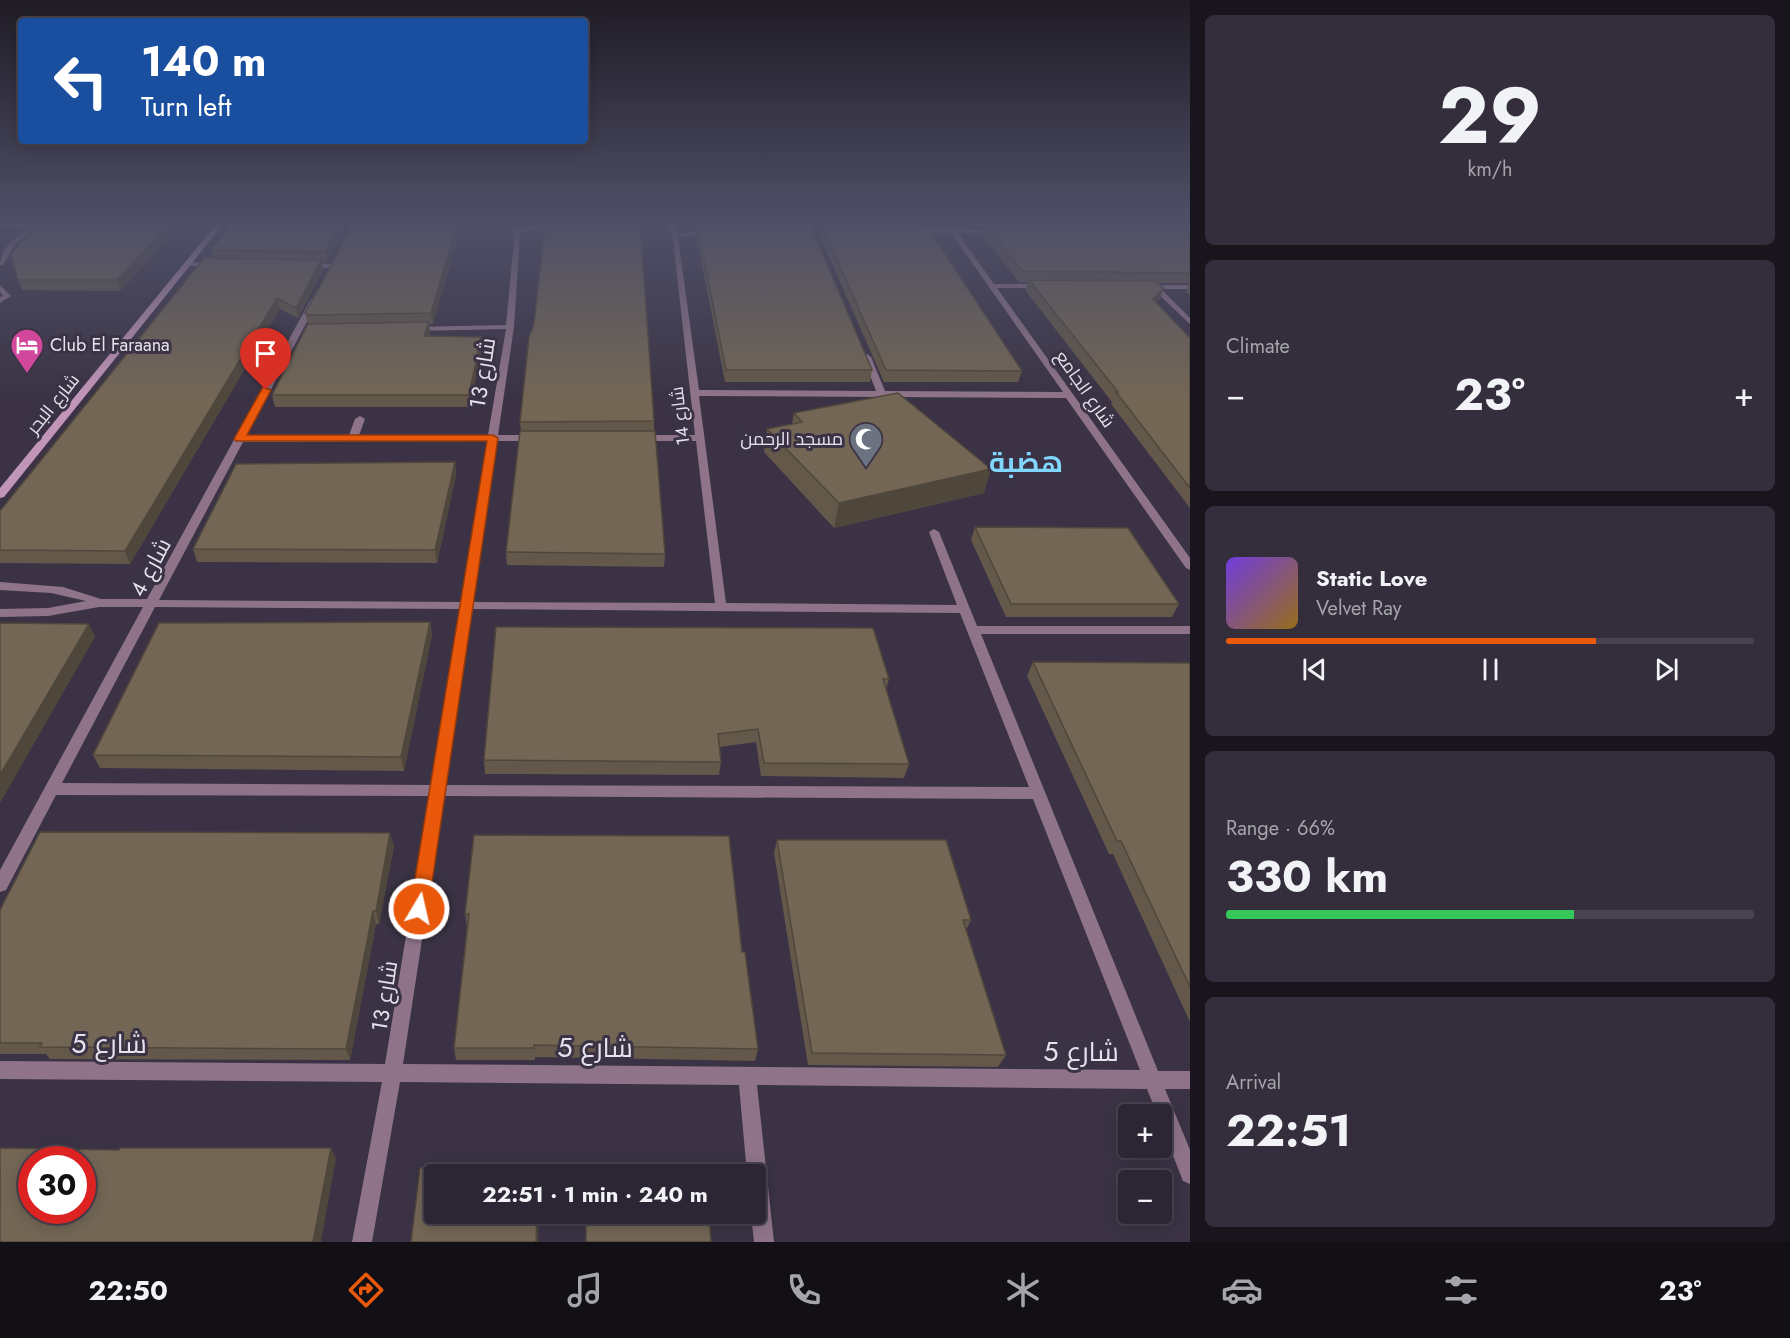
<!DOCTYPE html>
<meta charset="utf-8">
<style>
:root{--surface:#2c2634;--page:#342e3c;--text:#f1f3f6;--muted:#a6a5ac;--line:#48434f;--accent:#ea580c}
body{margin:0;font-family:Jost,Cairo,sans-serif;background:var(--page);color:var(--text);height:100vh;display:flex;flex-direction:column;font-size:22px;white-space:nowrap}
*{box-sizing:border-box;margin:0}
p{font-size:20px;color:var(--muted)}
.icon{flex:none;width:33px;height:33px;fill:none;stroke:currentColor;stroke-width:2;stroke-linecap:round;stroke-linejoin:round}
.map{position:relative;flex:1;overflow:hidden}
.sheet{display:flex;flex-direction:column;gap:15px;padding:15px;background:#18151d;width:600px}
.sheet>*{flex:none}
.guide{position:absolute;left:18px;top:18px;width:570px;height:126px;border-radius:6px;box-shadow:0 3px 15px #0003,0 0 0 2px var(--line);background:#1a4fa0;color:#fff;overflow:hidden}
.fabs{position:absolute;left:1118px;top:1104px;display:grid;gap:12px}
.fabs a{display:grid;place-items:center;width:54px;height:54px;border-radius:6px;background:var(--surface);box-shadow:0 3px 15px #0003,0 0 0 2px var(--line);font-size:30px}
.speed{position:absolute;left:18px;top:1146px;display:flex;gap:12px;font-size:30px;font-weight:700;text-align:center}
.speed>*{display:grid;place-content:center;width:78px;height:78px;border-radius:50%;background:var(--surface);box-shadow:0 3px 15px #0003,0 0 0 2px var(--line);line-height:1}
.speed .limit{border:9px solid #d22;background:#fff;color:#111}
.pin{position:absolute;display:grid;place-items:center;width:51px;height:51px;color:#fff;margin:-62px -26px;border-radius:50% 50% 50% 0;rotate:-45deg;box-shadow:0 0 6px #0007}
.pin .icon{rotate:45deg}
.me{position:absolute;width:66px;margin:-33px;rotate:9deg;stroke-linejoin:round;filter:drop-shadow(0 0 4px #0008)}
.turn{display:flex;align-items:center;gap:21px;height:126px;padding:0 24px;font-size:27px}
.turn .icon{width:78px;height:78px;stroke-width:2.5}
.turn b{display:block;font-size:42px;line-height:51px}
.big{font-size:45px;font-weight:700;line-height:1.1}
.sheet .card{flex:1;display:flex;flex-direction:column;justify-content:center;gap:9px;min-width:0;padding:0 21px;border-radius:9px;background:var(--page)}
.sheet .dial{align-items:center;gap:0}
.dial b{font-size:78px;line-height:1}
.song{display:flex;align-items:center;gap:18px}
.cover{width:72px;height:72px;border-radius:9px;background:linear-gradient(135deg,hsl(260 70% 55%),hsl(40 70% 35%))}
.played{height:6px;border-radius:3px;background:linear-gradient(90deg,var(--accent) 70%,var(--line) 70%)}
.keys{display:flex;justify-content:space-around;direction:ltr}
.heat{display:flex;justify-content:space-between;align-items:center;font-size:33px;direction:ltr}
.charge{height:9px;border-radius:4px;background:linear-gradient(90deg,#34c759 66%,var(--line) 0)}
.trip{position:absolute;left:424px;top:1164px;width:342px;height:60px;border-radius:6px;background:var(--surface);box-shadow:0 3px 15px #0003,0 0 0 2px var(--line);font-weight:700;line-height:60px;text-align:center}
.menu{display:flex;height:96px;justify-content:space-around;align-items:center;background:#120f15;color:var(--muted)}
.menu .icon{width:42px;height:42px}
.menu .active{color:var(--accent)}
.menu b{font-size:27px;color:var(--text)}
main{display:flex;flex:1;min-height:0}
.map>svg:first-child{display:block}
</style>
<main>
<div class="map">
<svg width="1190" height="1242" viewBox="0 0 1190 1242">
<rect width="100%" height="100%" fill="#3b3345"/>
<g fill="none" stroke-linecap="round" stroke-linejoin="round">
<!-- service -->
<path fill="#8f7489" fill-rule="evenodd" d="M0 222 33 224 43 222 16 243 3 265H0C0 248 16 237 28 228L0 226Z
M185 262 216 263 220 265 216 267 188 266H185Z
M303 263 332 264 336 266 332 268 306 267 302 265Z
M0 285 11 296 0 303V297L3 296 0 292Z
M360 416 365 419 358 438 353 441 350 440 348 438 355 419Z"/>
<!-- minor -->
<path fill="#8f7489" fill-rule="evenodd" d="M509 222H515L518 229 561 222H579L520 232 514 327 498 435H536L541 438 536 441H497L473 602 715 603 696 441H640L635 438 640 435H695L673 240 666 222H672L677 233 712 230 715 232 712 234 678 237 699 390 876 391 863 357 867 354 871 357 885 391 1063 392 951 233H915L912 231 915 229 1002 230V232L1000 233H958L994 284H1044L1045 286 1041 288H997L1190 558V570L1186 568 1066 398 699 396 726 603 957 605 929 532 934 529 939 532 977 626H1190V634H981L1158 1071H1190V1089H1165L1190 1150V1184L1183 1181 1161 1125V1114H1157L1147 1089 757 1085 774 1242H754L751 1214H756V1174H747L739 1085 400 1082 372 1242H352L382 1082 0 1079V1061L385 1064 429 796 56 795 6 890 0 892V870L143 607H99L48 616 0 617V609L48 608 86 601 51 593 0 590V582L63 587 101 599H147L311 299 318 301 246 436 488 435 506 329 413 331 409 329 413 327 506 325 514 241V234ZM487 441 461 602 159 600 243 442ZM155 607 460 609 431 785 62 783ZM472 609 960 613 1029 787 445 785ZM444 796 1033 799 1140 1070 403 1064Z
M1145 285H1190V289H1161L1190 318V324L1153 289H1145Z"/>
<!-- secondary -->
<path fill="#c195b7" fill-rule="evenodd" d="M218 222H225L4 497 0 498V488Z"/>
</g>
<!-- wall -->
<path fill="#635849" d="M41 222H184L120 291 22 290 18 280Z
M232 222H347L327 262H321L323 270 298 318 280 309 130 564 0 563V511L213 258 211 250Z
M462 222 433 324H429L430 333 429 336 481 337 482 348 470 407H275L272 395 308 324 305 313 336 257Z
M542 222H640L654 421V431L665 554 664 567 507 565 506 552 521 431 520 422 534 324 544 234 542 231Z
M695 222H919L918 225 1022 371 1018 382H884L819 234 821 226H811L872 370 870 382H725L697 239 698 230H696Z
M972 222H1190V295L1186 291 1189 283H1159L1164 288 1160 298 1156 302 1190 338V508L1111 404 1112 402 1025 290 1028 282H1019L982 235 984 227H975Z
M794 413 984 493 834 528 764 452 767 429 792 424Z
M455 462 456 475 437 563 197 562 193 549Z
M975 527 1179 604 1172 617H1006L971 540Z
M430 622 432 635 404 771 100 768 93 755Z
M496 627 889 679 886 689 909 764 904 778 761 776 756 742 719 747 721 762 719 775 485 774 484 760Z
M1033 662 1190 663V1022L1113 854H1109L1027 676Z
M474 835 742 952 758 1049 755 1061 535 1057V1060H456L454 1048 467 927 465 914Z
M777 840 971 920 966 930 1006 1055 998 1067 808 1065 774 853Z
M394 846 379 924H376L350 1060 50 1059 46 1054H0V910Z"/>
<!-- shaded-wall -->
<path fill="#50473c" d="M172 222H184L120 291 117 280Z
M341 222H347L327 262 325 252Z
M458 222H462L433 324 431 313Z
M321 260 323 270 298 318 296 308Z
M1164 288 1160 298 1148 310 1153 299Z
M277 298 280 309 130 564 125 551Z
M429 322 430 333 425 348 424 336Z
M481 337 482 348 470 407 469 395Z
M455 462 456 475 437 563 435 550Z
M991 469 984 493 834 528 839 503Z
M430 622 432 635 404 771 401 757Z
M89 624 95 637 0 803V775Z
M390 833 394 846 379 924 376 911Z
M373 911 376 924 350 1060 346 1049Z
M331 1148 336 1158 321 1242H313Z
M537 1214H539L538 1242H536Z"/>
<!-- building -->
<path fill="#736655" stroke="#50473c" stroke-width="1.5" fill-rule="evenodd" d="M41 222H172L117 280H18L11 254Z
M232 222H341L325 252 211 250Z
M352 222H458L431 313 309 315 305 313 336 257Z
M543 222H640L654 421 520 422 529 337 534 324 545 225Z
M810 224 872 370H726L698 229Z
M821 224 926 225 1022 371 886 370Z
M985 226 1190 227V273L1022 271Z
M204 258 321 260 296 308 277 298 125 551 0 550V511Z
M1029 280 1156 281 1164 288 1153 299 1190 338V488L1116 392H1118Z
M429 322 424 336 481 337 469 395H272L308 324Z
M898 393 991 469 839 503 767 429 802 422 794 413Z
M520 431H655L665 554 506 552Z
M455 462 435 550 193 549 236 464Z
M975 527 1128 528 1179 604H1011Z
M430 622 401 757 93 755 159 623Z
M0 623 89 624 0 775Z
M496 627 873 628 889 679H883L909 764 764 763 758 729 718 734 721 762 484 760Z
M1033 662 1190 663V987L1121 841H1117Z
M40 832 390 833 376 911H373L346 1049 40 1047 42 1043H0V910Z
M474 835 729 836 742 952H745L758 1049 534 1045V1048H454L469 914H465Z
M777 840H946L971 920H963L1006 1055 812 1053Z
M0 1148 119 1150 120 1148H331L313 1242H0ZM32 1160H82V1210H32Z
M420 1168 540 1169V1174H435V1214H537L536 1242H411Z
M587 1168 706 1169 707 1174H587Z
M586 1214H709L711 1242H586Z"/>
<!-- sky -->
<linearGradient id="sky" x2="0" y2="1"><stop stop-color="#201c26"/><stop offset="0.56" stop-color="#4f5068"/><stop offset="1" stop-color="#4f5068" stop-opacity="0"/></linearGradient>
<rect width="1190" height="396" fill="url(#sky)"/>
<!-- route -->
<path fill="#ea580c" stroke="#983908" stroke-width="1.5" d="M263 387 271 390 247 435H493L498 438 428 909 425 914 419 917 412 914 410 909 487 441H236L234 439Z"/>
<!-- icons -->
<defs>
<symbol id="hotel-pin" viewBox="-11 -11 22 30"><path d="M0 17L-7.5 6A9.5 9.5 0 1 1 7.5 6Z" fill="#d1479c" stroke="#3b3345"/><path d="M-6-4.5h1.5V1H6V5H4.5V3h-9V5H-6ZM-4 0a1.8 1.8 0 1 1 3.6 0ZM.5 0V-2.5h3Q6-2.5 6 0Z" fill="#fff"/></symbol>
<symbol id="mosque-pin" viewBox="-11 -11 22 30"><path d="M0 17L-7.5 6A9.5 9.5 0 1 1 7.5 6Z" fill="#6b7280" stroke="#3b3345"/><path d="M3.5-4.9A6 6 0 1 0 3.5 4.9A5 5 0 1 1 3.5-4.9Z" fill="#fff"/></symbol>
</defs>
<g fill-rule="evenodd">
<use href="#hotel-pin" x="8" y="326" width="38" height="52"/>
<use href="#mosque-pin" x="847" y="420" width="38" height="52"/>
</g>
<g text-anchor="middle" stroke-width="6" stroke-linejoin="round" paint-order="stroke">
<!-- far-poi labels -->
<g font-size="18" fill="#e6e2ed" stroke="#3b3345" text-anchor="start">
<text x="50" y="351">Club El Faraana</text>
<text x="843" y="445" text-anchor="end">مسجد الرحمن</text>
</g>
<!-- far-street labels -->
<g font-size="18" fill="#e6e2ed" stroke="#3b3345">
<text transform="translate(1085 389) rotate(55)" y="6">شارع الجامع</text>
<text transform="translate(53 404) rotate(-51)" y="6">شارع البحر</text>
<text transform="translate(680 416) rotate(-97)" y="6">شارع 14</text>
</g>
<!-- street labels -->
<g font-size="22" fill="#e6e2ed" stroke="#3b3345">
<text transform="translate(482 373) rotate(-81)" y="8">شارع 13</text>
<text transform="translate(150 567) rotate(-62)" y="8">شارع 4</text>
<text transform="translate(384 996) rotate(-81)" y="8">شارع 13</text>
</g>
<!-- near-street labels -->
<g font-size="27" fill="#e6e2ed" stroke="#3b3345">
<text x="109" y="1053">شارع 5</text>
<text x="595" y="1057">شارع 5</text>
<text x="1081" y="1061">شارع 5</text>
</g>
<!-- district labels -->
<g font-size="28" font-weight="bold" fill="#81d6fe" stroke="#3b3345">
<text x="1026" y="472">هضبة</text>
</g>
</g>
</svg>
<div class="fabs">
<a>+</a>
<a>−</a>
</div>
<div class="speed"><div class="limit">30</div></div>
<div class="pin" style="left:266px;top:390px;background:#d93025"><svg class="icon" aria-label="arrive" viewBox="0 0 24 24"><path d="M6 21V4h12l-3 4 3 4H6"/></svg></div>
<svg class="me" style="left:419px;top:909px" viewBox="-20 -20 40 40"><circle r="17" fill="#ea580c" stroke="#fff" stroke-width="3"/><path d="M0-11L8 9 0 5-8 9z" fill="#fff"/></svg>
<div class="trip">22:51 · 1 min · 240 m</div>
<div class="guide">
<div class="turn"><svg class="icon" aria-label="left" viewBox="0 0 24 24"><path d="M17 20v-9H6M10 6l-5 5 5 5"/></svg><div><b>140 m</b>Turn left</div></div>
</div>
</div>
<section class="sheet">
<div class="card dial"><b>29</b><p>km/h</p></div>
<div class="card"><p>Climate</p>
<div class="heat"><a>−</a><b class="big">23°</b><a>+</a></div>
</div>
<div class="card">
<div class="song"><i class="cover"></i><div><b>Static Love</b><p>Velvet Ray</p></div></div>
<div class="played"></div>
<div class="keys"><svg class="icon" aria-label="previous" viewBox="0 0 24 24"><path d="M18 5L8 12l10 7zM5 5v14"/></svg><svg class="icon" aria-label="pause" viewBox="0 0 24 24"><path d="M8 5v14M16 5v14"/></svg><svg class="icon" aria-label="next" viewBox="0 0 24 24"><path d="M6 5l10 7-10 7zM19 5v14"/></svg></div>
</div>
<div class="card"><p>Range · 66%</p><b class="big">330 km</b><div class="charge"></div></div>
<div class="card"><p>Arrival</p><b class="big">22:51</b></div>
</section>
</main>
<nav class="menu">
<b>22:50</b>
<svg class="icon active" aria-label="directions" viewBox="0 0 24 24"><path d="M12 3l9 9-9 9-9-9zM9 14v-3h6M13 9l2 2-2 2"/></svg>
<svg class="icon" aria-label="music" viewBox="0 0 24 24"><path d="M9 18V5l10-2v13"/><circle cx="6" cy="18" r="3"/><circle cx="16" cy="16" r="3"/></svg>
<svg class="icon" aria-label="phone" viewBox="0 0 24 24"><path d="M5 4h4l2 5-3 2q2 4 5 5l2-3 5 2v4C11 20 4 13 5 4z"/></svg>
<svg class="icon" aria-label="climate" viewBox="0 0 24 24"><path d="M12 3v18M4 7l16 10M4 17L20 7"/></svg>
<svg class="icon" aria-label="car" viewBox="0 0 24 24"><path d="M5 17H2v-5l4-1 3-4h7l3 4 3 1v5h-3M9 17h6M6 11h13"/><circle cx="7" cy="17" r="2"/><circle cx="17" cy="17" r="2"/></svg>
<svg class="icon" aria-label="filters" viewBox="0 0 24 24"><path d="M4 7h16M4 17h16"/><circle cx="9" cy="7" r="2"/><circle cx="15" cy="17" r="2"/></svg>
<b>23°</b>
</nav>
